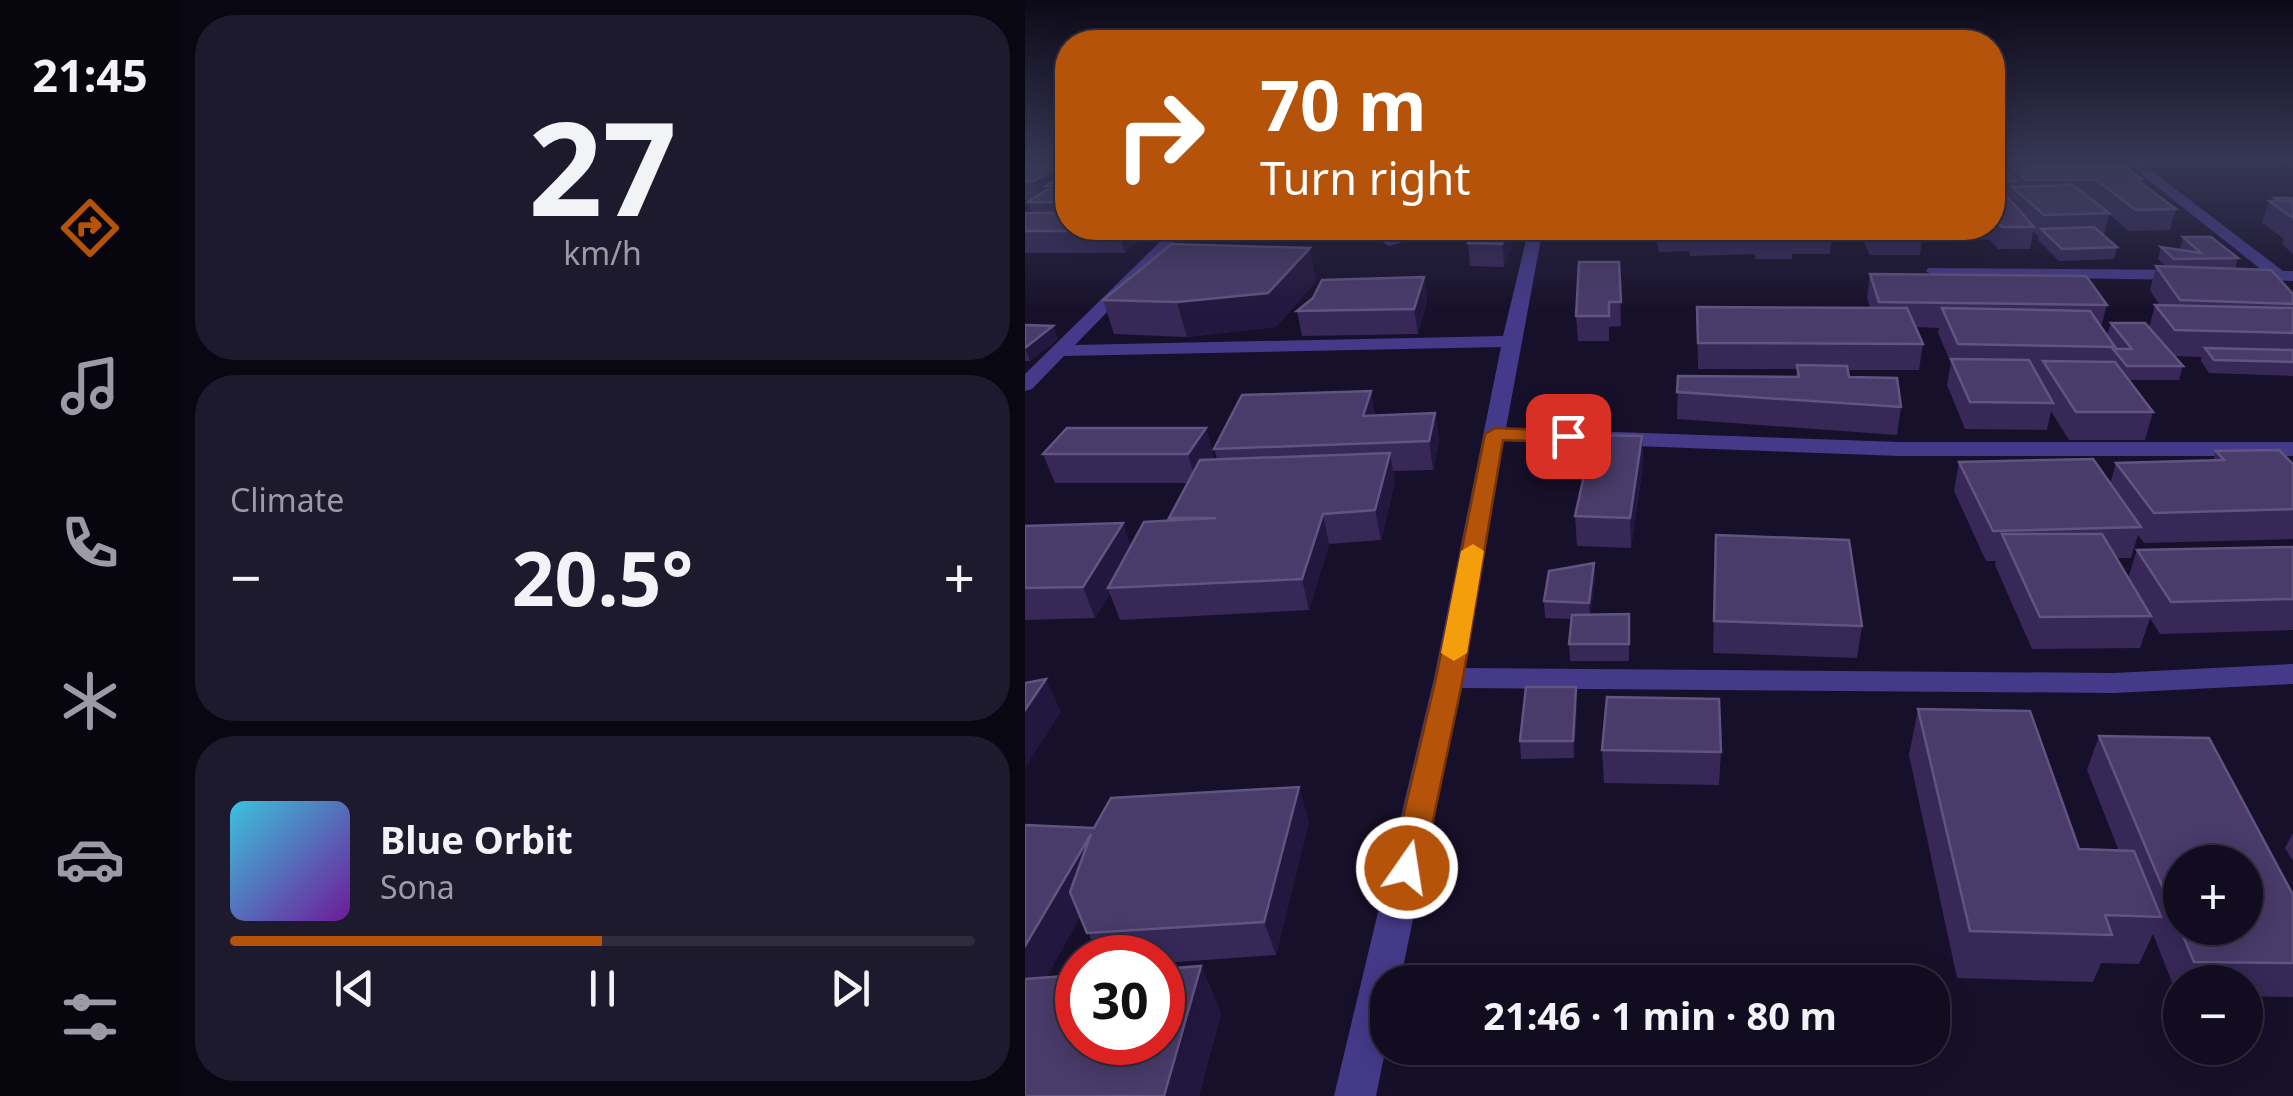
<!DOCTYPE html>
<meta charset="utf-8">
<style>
:root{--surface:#110c20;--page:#1e1a2d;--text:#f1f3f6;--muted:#9c9ba5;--line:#302c3e;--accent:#b45309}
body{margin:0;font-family:"Noto Sans",sans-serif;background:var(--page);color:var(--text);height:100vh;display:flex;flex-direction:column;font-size:38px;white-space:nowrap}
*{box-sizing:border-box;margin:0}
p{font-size:32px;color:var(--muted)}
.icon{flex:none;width:55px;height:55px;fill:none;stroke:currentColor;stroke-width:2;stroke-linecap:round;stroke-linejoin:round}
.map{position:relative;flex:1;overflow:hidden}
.drawer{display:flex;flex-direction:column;gap:15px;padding:15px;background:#090712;width:845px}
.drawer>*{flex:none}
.banner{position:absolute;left:30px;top:30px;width:950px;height:210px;border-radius:40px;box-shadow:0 5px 25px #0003,0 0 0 2px var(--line);background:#b45309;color:#fff;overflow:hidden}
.buttons{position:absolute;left:1138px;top:845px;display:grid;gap:20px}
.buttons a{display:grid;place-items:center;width:100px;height:100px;border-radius:50%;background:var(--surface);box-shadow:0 5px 25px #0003,0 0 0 2px var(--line);font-size:50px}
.speed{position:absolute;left:30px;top:935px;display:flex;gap:20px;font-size:50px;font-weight:700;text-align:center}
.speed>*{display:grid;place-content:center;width:130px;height:130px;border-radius:50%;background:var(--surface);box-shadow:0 5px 25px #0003,0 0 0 2px var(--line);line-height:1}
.speed .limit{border:15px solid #d22;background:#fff;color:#111}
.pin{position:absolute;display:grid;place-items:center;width:85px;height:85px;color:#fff;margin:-42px;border-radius:20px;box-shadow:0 5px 15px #0006}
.me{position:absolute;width:110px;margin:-55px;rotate:13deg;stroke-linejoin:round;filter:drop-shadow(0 0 8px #0008)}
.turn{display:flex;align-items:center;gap:35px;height:210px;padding:0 40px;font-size:45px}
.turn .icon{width:130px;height:130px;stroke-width:2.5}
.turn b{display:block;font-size:70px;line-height:85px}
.big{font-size:75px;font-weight:700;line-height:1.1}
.drawer .tile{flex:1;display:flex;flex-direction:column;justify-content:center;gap:15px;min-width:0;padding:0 35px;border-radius:40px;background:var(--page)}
.drawer .dial{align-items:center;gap:0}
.dial b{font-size:130px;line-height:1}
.song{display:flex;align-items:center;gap:30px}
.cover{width:120px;height:120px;border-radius:15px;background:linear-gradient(135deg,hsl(190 70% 55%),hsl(280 70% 35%))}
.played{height:10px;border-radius:5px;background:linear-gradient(90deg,var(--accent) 50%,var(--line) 50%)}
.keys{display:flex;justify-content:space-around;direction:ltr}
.heat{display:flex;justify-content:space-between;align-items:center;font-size:55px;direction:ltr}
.trip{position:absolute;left:345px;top:965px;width:580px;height:100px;border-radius:40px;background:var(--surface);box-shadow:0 5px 25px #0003,0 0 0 2px var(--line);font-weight:700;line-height:100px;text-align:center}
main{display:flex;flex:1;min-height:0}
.dock{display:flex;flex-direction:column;width:180px;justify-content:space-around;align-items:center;background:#07050d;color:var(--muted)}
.dock .icon{width:70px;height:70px}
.dock .selected{color:var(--accent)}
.dock b{font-size:45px;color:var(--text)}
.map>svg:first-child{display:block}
</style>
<main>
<nav class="dock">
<b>21:45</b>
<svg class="icon selected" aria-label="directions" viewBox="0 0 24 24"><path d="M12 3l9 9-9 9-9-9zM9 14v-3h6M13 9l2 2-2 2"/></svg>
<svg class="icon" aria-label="music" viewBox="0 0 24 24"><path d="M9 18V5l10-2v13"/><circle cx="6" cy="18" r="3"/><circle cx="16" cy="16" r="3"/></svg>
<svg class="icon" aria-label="phone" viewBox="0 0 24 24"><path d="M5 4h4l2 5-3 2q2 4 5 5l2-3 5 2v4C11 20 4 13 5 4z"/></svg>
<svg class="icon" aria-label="climate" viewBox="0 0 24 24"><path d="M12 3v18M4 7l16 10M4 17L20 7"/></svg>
<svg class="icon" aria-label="car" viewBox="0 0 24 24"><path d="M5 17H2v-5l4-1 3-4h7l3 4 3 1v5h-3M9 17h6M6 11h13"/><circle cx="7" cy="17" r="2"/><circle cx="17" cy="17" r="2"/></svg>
<svg class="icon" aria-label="filters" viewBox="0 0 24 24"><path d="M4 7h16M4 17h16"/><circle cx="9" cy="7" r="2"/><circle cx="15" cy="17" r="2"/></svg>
</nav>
<section class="drawer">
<div class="tile dial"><b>27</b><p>km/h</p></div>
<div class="tile"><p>Climate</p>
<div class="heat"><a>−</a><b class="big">20.5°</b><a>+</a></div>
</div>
<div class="tile">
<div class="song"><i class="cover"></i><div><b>Blue Orbit</b><p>Sona</p></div></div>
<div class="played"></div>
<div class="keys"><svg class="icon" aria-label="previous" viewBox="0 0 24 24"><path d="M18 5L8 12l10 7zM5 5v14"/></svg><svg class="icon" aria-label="pause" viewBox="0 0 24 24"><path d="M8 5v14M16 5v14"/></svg><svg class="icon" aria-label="next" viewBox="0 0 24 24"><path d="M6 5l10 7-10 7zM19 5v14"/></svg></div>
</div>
</section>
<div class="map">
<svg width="1268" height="1096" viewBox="0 0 1268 1096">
<rect width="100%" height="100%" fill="#17102a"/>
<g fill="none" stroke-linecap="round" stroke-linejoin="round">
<!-- minor -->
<path fill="#453a89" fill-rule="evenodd" d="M1097 159H1111L1258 271H1268V281L1213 279V273L1238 271Z
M149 228H164L50 345 478 336 504 228H518L481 428 875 442H1268V456H875L478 441 440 668 1089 673 1268 664V684L1089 693 436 688 375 982H362V1042L351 1096H309L409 678 476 347 39 356 7 389 0 391V374Z
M400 228H423L364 246 356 241Z
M903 268 1164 270 1172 275 1164 280 909 276 901 271Z"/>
</g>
<!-- wall -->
<path fill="#372858" d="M968 159 984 174 986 166 1117 179 1116 183 1151 209 1145 230 1104 231 1084 214 1079 235 1092 247 1089 259 1034 261 1013 240 1014 237 1008 231 1005 249H973L965 240 936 238 929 228H968Z
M972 159H1076L977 163Z
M1253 159H1268V167H1266Z
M0 164 34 166 36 175 42 173V228H118L120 235 100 253H0V213H7L4 201H0Z
M1249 198H1268V254L1257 244 1259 239 1237 223 1244 201H1248Z
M215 228H319L312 235 216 232Z
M493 228 479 267 445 266 443 243Z
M629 228H807L805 254H767V259H730V254L665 256 664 251 634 252Z
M832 228H896L898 232 895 255H845Z
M1158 237 1213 258 1210 269 1268 294V376L1184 373 1176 361 1177 357 1149 356 1158 366 1154 380H1104L1128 412 1120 440H1044L1026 411 1022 430 940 429 922 385 926 363 913 333 914 328 891 327 898 344 894 370H823L824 377 876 407 872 435 652 419 653 376 771 377 772 369H673L672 307 845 308 842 298 845 274 1082 305 1076 327 1082 335 1086 323 1124 328 1130 305 1135 306 1125 290 1131 266H1141L1133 259 1136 247 1155 250Z
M594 262 596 326 584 327V341H553L551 316Z
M399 277 402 301 393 334 277 336 272 311Z
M291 281 251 327 162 337 89 334 78 300Z
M0 325 28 326 33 339 5 361H0Z
M346 391 350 415 410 413 414 441 408 470 368 471 370 482 356 540 304 544 284 610 95 620 85 594 70 618 0 620V526L106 546 144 521V518L162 483H30L18 454 181 428 189 456 187 459H192L189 449Z
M617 436 618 465 606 548 552 546 550 516Z
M1191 451 1268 464V539L1119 543 1113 535 1106 558H1092L1103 578 1112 550 1268 547V630L1135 634 1125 618 1115 648 1007 649 970 565 971 561H961L929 491 934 462 1085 484 1091 463 1188 461Z
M691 535 837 626 832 658 688 653Z
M569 563 570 579 565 615 604 614V661H545L544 644 546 619 520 618 519 601Z
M552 704 549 758 496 759 495 741Z
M893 709 1054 849 1094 851 1062 770 1074 736 1268 895V997L1220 996V982H1155V995H1152L1128 934 1114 964 1076 963 1068 982 932 978 884 755Z
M577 750 696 752 694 785 579 783Z
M284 821 251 955 138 963V958H75L55 916 21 978 176 966 196 1013 174 1096H0V825L69 828Z
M1268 833V861L1260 848Z"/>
<!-- shaded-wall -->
<path fill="#22173e" d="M23 164 25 171 34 166 40 186H21L24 196 16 202 9 181 13 170Z
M97 228H118L120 235 100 253 93 231Z
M483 228H493L479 267 477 244Z
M285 248 291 281 251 327 162 337 152 302Z
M399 277 402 301 393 334 389 309Z
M28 326 33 339 5 361 0 348Z
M346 391 351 418 338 416Z
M410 413 414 441 408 470 404 441Z
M181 428 189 456 171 483 163 454Z
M617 436 618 465 606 548 605 518Z
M365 453 370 482 356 540 350 510Z
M298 514 304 544 284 610 277 579Z
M98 523 109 554 83 588 85 594 70 618 58 587Z
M569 563 570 579 565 619 564 603Z
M21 679 36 712 0 768V710Z
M551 687 552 704 549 758 548 741Z
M274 787 284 821 251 955 239 922Z
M66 834 82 867 0 1016V946Z
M176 966 196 1013 174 1096H139Z"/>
<!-- building -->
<path fill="#493b6a" stroke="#615481" stroke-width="2.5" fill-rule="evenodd" d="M968 159H971L991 181H968Z
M0 164H23L19 166H0Z
M1098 165 1117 179H1111L1151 209 1110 210 1072 180H1001L986 166Z
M0 166H34L9 181H0Z
M40 173H42V186H21Z
M1048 185 1084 213 1019 215 987 187Z
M21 190H42V202H3Z
M976 190 1009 227H977L968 218V191Z
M1249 198H1268V201H1253Z
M1244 201H1268V218Z
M0 213H42V228H97L93 231H0Z
M1069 227 1092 247 1037 249 1016 229Z
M450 228H483L477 244 443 243Z
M845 228H896L898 232H847Z
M1158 237H1186L1213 258 1149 259 1136 247 1176 253Z
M147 244 285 248 243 293 152 302 78 300Z
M554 262H594L596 302H584V316H551Z
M1131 266 1246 270 1268 294V304L1155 300Z
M845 274 1061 276 1082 305 854 302Z
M399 277 389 309 272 311 288 298 297 280Z
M1130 305 1268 308V333L1150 330Z
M672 307 882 308 898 344 673 343Z
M917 308 1065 311 1090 347 933 344Z
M1086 323H1120L1158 366H1102L1088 349H1107Z
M0 325 28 326 0 348Z
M1180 348 1268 350V362L1189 360Z
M926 359 1004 360 1028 403 945 402Z
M1018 361 1090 362 1128 412H1051Z
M772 365 822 366 824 377 872 378 876 407 652 392 653 376 774 377Z
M346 391 338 416 410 413 404 441 189 449 217 395Z
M42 428H181L163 454H18Z
M568 435 617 436 605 518 550 516Z
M1254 450 1268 464V509L1129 513 1091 463 1199 460 1191 451Z
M365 453 350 510 298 514 277 579 83 588 119 522 191 518H144L175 460Z
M1068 459 1116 527 968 531 934 462Z
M98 523 58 587 0 588V526Z
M977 534H1077L1126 616 1015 617Z
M691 535 824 540 837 626 689 621Z
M1268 547V599L1146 602 1112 550Z
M569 563 564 603 519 601 524 571Z
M604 614V644H544L547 615Z
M21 679 0 710V683Z
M501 687H551L548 741H495Z
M582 697 694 699 696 752 577 750Z
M893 709 1005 711 1054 849 1109 851 1136 917 1080 915 1087 935 945 931Z
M1074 736 1184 738 1268 895V963L1169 962ZM1155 862H1220V928H1155Z
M274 787 239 922 62 933 45 892 66 834 0 946V825L69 828 86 798Z
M176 966 139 1096H0V979L52 975V1042H138V969Z"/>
<!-- sky -->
<linearGradient id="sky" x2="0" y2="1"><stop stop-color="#0d0917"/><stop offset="0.51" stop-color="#363755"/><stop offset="1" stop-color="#363755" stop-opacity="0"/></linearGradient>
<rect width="1268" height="312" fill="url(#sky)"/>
<!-- route -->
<path fill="#b45309" stroke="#753606" stroke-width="2.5" d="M470 428 543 431 553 436 543 442 478 440 438 678 398 868 393 877 382 881 370 877 366 868 411 678 460 434Z"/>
<!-- slow -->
<path fill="#f59e0b" d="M448 544 459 551 442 653 429 661 416 653 436 551Z"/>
</svg>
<div class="buttons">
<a>+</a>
<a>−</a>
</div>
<div class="speed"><div class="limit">30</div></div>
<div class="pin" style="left:543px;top:436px;background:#d93025"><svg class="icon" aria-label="arrive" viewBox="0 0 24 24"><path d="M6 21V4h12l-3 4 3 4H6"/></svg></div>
<svg class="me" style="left:382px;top:868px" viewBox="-20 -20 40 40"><circle r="17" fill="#b45309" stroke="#fff" stroke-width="3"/><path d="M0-11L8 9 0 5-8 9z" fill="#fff"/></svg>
<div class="trip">21:46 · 1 min · 80 m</div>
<div class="banner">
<div class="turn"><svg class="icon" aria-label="right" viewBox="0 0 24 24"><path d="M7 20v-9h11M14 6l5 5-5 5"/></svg><div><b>70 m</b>Turn right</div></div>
</div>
</div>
</main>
